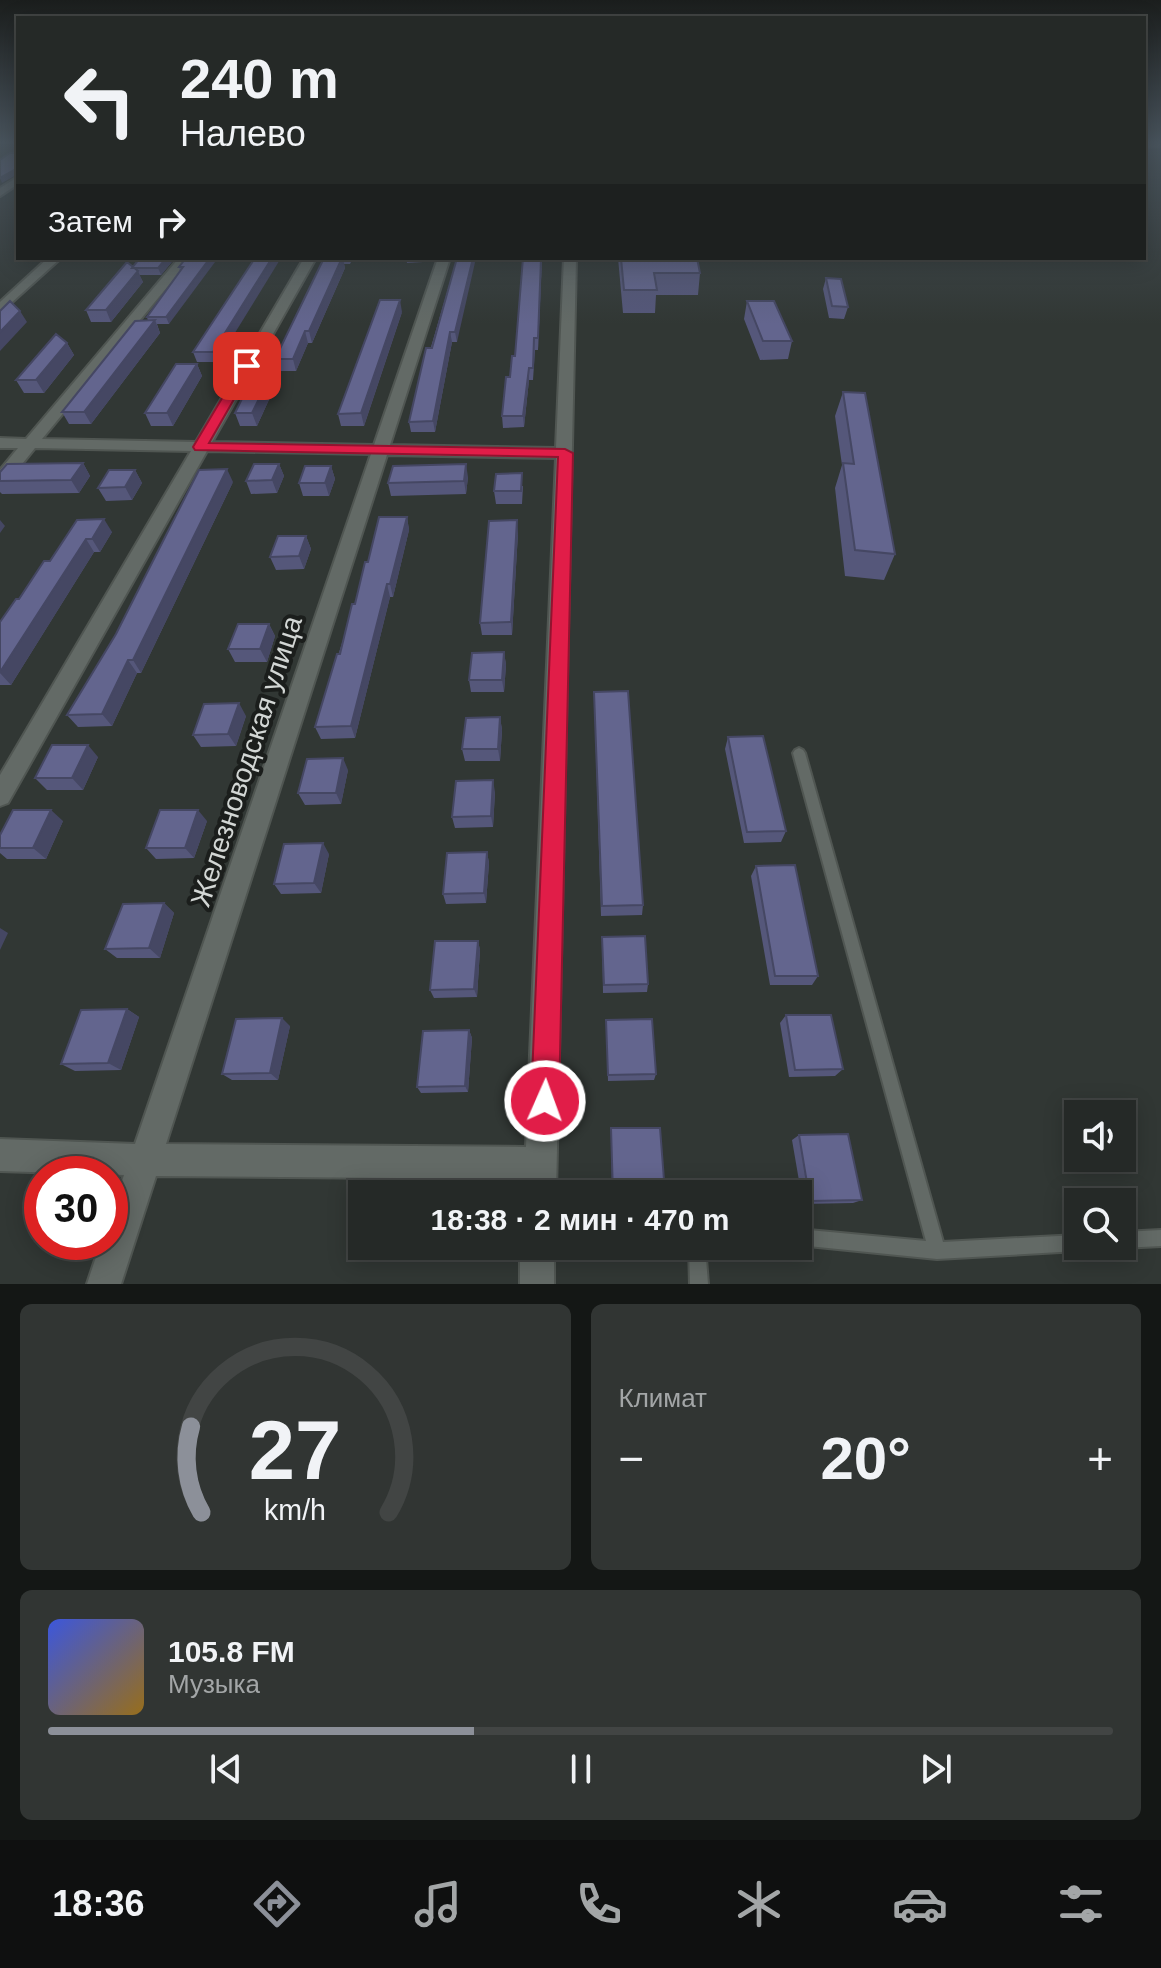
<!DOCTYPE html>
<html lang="ru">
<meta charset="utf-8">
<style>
:root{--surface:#252927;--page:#313533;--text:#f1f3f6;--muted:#a3a6a7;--line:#424544;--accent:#8c9099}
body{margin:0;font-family:Helvetica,sans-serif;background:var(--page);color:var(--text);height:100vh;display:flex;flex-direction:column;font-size:30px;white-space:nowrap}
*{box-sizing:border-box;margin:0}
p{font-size:26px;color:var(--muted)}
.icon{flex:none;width:44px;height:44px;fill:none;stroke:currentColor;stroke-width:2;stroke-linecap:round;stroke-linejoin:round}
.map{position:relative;height:1284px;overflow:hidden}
.drawer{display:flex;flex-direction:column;gap:20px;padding:20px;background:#141715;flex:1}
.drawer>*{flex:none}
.hud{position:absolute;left:16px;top:16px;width:1130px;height:244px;border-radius:0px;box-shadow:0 4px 20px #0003,0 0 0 2px var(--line);background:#252927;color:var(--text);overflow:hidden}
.controls{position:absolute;left:1064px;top:1100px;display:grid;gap:16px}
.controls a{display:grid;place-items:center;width:72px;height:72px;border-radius:0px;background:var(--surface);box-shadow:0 4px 20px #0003,0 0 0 2px var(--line);font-size:40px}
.speed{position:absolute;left:24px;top:1156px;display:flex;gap:16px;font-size:40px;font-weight:700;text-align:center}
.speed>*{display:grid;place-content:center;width:104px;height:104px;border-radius:50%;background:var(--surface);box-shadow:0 4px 20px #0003,0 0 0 2px var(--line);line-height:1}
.speed .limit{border:12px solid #d22;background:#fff;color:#111}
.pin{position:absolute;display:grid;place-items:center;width:68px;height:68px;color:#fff;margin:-34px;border-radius:16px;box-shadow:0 4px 12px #0006}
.me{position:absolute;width:88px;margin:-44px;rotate:2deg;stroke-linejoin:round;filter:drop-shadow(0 0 6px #0008)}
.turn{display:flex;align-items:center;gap:28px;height:168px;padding:0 32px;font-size:36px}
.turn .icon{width:104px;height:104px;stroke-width:2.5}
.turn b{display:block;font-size:56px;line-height:68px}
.then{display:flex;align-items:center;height:76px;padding:0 32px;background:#0003;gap:16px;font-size:30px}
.big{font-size:60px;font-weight:700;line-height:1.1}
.drawer .card{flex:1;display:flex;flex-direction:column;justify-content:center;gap:12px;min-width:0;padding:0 28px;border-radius:12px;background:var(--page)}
.drawer .dial{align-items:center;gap:0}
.dial svg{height:208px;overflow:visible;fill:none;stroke:var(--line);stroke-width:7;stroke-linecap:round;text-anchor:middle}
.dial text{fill:var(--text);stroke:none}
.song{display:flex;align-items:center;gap:24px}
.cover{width:96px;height:96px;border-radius:12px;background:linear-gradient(135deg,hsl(230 70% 55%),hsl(40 70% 35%))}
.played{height:8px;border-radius:4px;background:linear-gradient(90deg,var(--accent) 40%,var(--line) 40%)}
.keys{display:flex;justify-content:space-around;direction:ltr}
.heat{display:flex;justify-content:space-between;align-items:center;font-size:44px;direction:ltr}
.drawer .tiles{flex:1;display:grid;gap:20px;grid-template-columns:1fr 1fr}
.card:last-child{grid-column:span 2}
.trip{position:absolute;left:348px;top:1180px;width:464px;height:80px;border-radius:0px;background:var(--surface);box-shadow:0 4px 20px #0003,0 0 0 2px var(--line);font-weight:700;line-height:80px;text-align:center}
.tab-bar{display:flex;height:128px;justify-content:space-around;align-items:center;background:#0f1010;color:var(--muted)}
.tab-bar .icon{width:56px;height:56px}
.tab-bar .active{color:var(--accent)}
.tab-bar b{font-size:36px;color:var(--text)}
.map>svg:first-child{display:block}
</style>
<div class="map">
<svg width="1161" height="1284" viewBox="0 0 1161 1284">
<rect width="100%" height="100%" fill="#313734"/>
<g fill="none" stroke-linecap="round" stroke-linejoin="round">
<defs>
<path id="service" d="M1161 144V146L1144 147V145Z
M799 748 803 750 805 753 943 1242 1078 1235V1246H1085L1084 1249 1078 1251 937 1259 798 1245V1229L926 1241 793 753 795 750Z
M1161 1230V1246L1122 1248 1116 1246H1122V1232Z
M689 1246H705L708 1284H690Z"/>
<path id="minor" d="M18 177V184L0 196V188Z
M48 258H61L0 313V302Z
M179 258H191L42 439 196 442 304 258H316L212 442 374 445 438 258H450L390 445 556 448 564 258H576L556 1194H524V1179L156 1176 121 1284H87L101 1242H110V1216L124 1175 0 1171V1139L135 1144 371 454 207 451 8 803 0 806V775L191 451 35 448 6 484 0 485V470L18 448H0V438L26 439ZM387 455 556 458 526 1147 166 1144Z
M520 1246H554V1284H520Z"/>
</defs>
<!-- service casing -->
<use href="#service" stroke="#505652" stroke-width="4"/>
<!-- minor casing -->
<use href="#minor" stroke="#505652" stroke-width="4"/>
<!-- service -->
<use href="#service" fill="#636a66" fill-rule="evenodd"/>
<!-- minor -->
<use href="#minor" fill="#636a66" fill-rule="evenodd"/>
</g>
<!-- wall -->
<path fill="#55577a" d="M175 258 161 275H139L143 282 111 322H91L86 310 133 267Z
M186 258 169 324H157L160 333 91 424H69L62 412 148 321 147 317 180 272 179 267Z
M255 258 217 362H197L193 352Z
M324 258H353L350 264H344L345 268 312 343H308L296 371H279L275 359Z
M406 258H424L423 262 407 263Z
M457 258V342H452L435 432H411L409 422Z
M523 258H542L538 350H535L533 380H529L524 427 503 428 502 416 515 356Z
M618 258H697L700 273 698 295H656L655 313H623Z
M826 278 848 307 844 319 829 318 823 289Z
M747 301 792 341 788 359 760 360 744 319Z
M402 312 364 426H341L338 414Z
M67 343 74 355 44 393H24L16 380Z
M197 364 202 376 173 426H151L145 413Z
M277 382 257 426H240L235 413Z
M843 392 895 554 884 580 845 576 835 488 842 465 835 416Z
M83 463 90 476 79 493 2 494 0 492V472Z
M279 464 284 476 277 493 251 494 246 481Z
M331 466 335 479 329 496H303L299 483Z
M135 470 142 483 132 500 106 501 98 488Z
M468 477 466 494 391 496 388 483Z
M233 482 141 673H137L112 726 78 727 67 715Z
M523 486 522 504H496L494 491Z
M407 517 409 530 393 597H390L355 738 321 739 315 727 368 562Z
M77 520 112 532 100 552H94L11 685H0V622L50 561Z
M518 533 512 635H482L480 623Z
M306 536 311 549 304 569 276 570 270 557Z
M269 624 275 636 267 662H235L228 649Z
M504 652 506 665 504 692H471L469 680Z
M594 692 643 905 642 915 601 916Z
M246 716 236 746 201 747 193 735Z
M500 717 502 730 500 761H465L462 749Z
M728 737 786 831 781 842 744 843 725 749Z
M98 757 83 790H47L35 778Z
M348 770 341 804 305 805 298 793Z
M495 792 493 827 455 828 452 817Z
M63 821 46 859H7L0 853V835Z
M207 821 194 858 156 859 146 848Z
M487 852 489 863 486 903 446 904 443 894Z
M329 854 321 893 281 894 274 884Z
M756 866 818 976 812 985H770L751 876Z
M164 903 174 913 160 958H117L105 949Z
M602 937 648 984 647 992 603 993Z
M478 941 480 950 477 997 434 998 430 990Z
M127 1009 139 1017 121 1070 75 1071 61 1064Z
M786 1015 843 1069 835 1076 789 1077 780 1023Z
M606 1020 656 1074 654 1080 608 1081Z
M290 1026 278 1080H232L222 1074Z
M469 1030 472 1038 468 1092 421 1093 417 1087Z
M611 1128 665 1193 664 1194H612Z
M799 1135 862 1200 853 1203 803 1204 792 1140Z"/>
<!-- shaded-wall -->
<path fill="#454763" d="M16 169 18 174 2 183 0 178Z
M166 258H175L161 275 158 268Z
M210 258H218L169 324 166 317Z
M272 258H281L217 362 213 352Z
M343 258 345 268 312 343 309 331Z
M473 258H476L457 342 455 332Z
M541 258H542L538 350V338Z
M138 271 143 282 111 322 106 310Z
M400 300 402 312 364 426 361 413Z
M20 311 27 322 0 351V332Z
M155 320 160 333 91 424 84 412Z
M305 331 308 343 296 371 293 359Z
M450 332 452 342 435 432 433 421Z
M67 343 74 355 44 393 36 380Z
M197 364 202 376 173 426 167 413Z
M529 368V380L524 427 523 416Z
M273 370 277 382 257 426 252 413Z
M83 463 90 476 79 493 71 480Z
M279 464 284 476 277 493 272 480Z
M466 464 468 477 466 494 464 481Z
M331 466 335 479 329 496 325 483Z
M227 469 233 482 141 673 133 660Z
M135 470 142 483 132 500 125 487Z
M407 517 409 530 393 597 390 584Z
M104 519 112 532 100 552 92 539Z
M0 520 5 526 0 533Z
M517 520 518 533 512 635 511 622Z
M306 536 311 549 304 569 299 556Z
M86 539 94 552 11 685 0 673Z
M387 584 390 597 355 738 351 726Z
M269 624 275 636 267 662 260 649Z
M504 652 506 665 504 692 502 680Z
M128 660 137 673 112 726 102 714Z
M239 703 246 716 236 746 228 734Z
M500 717 502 730 500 761 498 749Z
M88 745 98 757 83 790 72 778Z
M343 758 348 770 341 804 336 793Z
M493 780 495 792 493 827 491 816Z
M51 810 63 821 46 859 33 848Z
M198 810 207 821 194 858 185 848Z
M323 843 329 854 321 893 314 883Z
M487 852 489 863 486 903 484 893Z
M164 903 174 913 160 958 149 948Z
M0 928 8 933 0 950Z
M478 941 480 950 477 997 474 989Z
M127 1009 139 1017 121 1070 108 1063Z
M282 1018 290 1026 278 1080 270 1073Z
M469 1030 472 1038 468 1092 465 1086Z"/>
<!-- building -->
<path fill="#63658e" stroke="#454763" stroke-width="2" d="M18 151V176L16 169 0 178V160L10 153H16Z
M140 258H166L158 268H132Z
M186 258H210L166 317H147L183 267H179Z
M255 258H272L213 352H193Z
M324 258H342L309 331H305L293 359H275Z
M457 258H473L455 332H450L433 421 409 422 426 348H432Z
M523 258H541L538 338H534L533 368H529L523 416H502L506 377H510L512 356H515Z
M621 258H697L700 273H654L657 290H624Z
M127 262 138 271 106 310H86Z
M826 278 841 279 848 307 832 306Z
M380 300H400L361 413 338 414Z
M10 301 20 311 0 332V311Z
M747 301H774L792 341H763Z
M155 320 84 412H62L135 321Z
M56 334 67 343 36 380H16Z
M176 364H197L167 413H145Z
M256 370H273L252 413H235Z
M843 392 865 393 895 554 855 550 843 463 854 464Z
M83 463 71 480 0 481V472L7 464Z
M254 464H279L272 480 246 481Z
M466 464 464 481 388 483 393 466Z
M305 466H331L325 483H299Z
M227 469 133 660H128L102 714 67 715 116 634 199 470Z
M109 470H135L125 487 98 488Z
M522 473 521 491H494L496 474Z
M379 517H407L390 584H387L351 726 315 727 337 654H340L352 604H355L365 562H368Z
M104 519 92 539H86L0 672V622L16 599H19L44 561H50L77 520Z
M517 520 511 622 480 623 489 521Z
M278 536H306L299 556 270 557Z
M238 624H269L260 649H228Z
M504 652 502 680H469L472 653Z
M628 691 643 905 602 906 594 692Z
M239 703 228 734 193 735 204 704Z
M500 717 498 749H462L466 718Z
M763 736 786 831 747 832 728 737Z
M52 745H88L72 778H35Z
M343 758 336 793H298L307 759Z
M493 780 491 816 452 817 456 781Z
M13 810H51L33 848H0V835Z
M160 810H198L185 848H146Z
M323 843 314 883 274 884 284 844Z
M487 852 484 893 443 894 447 853Z
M795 865 818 976H775L756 866Z
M164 903 149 948 105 949 123 904Z
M645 936 648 984 604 985 602 937Z
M435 941H478L474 989 430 990Z
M127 1009 108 1063 61 1064 81 1010Z
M786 1015H831L843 1069 795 1070Z
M282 1018 270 1073 222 1074 236 1019Z
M652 1019 656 1074 608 1075 606 1020Z
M469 1030 465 1086 417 1087 423 1031Z
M611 1128H660L665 1193 613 1194Z
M848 1134 862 1200 810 1201 799 1135Z"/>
<!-- sky -->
<linearGradient id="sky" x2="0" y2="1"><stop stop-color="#1b1e1d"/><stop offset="0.44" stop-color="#48535c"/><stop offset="1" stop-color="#48535c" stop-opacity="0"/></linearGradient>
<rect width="1161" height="324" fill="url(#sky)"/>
<!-- route -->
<path fill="#e11d48" stroke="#92132f" stroke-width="2" d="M243 363 253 366 209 443 565 449 573 453 559 1101 555 1111 545 1115 535 1111 531 1101 558 457 195 450 193 447Z"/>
<g text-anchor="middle" stroke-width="8" stroke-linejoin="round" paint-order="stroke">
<!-- street labels -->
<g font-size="28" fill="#d2d6d4" stroke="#1b1e1c">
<text transform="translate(246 761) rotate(-72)" y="10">Железноводская улица</text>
</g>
</g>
</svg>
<div class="controls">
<a><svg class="icon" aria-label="sound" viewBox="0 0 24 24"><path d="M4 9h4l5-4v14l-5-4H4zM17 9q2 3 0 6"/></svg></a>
<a><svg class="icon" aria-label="search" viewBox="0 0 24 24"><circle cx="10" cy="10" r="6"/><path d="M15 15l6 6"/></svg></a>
</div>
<div class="speed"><div class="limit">30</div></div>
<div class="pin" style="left:247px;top:366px;background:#d93025"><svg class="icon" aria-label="arrive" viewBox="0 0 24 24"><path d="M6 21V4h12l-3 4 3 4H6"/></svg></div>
<svg class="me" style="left:545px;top:1101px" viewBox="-20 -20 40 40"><circle r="17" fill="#e11d48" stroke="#fff" stroke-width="3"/><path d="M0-11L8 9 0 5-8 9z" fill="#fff"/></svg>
<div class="trip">18:38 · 2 мин · 470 m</div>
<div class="hud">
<div class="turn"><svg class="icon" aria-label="left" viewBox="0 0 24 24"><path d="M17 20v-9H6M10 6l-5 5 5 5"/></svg><div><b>240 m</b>Налево</div></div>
<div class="then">Затем<svg class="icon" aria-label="right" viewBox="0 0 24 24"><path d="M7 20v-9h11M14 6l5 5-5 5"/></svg></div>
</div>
</div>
<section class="drawer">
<div class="tiles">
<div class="card dial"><svg viewBox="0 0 100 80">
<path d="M14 69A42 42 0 1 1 86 69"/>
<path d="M14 69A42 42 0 0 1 10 36" stroke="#8c9099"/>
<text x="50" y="56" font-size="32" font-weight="700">27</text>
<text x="50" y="72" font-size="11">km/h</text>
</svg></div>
<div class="card"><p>Климат</p>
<div class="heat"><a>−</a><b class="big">20°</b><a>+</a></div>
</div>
<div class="card">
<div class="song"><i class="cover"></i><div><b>105.8 FM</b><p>Музыка</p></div></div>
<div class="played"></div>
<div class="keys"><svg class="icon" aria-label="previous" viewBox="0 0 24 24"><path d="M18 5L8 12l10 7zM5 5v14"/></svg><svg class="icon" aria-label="pause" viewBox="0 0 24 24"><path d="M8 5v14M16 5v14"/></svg><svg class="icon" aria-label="next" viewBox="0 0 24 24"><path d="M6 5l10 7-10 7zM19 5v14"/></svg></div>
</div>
</div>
</section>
<nav class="tab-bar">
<b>18:36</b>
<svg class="icon active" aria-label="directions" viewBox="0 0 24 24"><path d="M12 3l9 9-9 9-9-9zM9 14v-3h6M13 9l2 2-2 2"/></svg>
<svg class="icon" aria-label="music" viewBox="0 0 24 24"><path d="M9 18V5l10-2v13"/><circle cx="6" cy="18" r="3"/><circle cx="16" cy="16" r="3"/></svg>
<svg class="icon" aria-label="phone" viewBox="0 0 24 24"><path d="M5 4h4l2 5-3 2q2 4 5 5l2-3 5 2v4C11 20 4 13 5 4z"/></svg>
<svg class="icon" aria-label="climate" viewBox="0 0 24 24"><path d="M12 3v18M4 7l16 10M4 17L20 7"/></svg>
<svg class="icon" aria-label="car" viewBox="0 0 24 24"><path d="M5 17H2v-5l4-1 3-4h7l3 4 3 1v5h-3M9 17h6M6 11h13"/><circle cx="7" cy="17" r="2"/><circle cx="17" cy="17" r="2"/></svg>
<svg class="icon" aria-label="filters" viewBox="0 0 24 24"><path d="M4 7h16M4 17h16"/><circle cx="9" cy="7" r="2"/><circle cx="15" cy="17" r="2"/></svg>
</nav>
